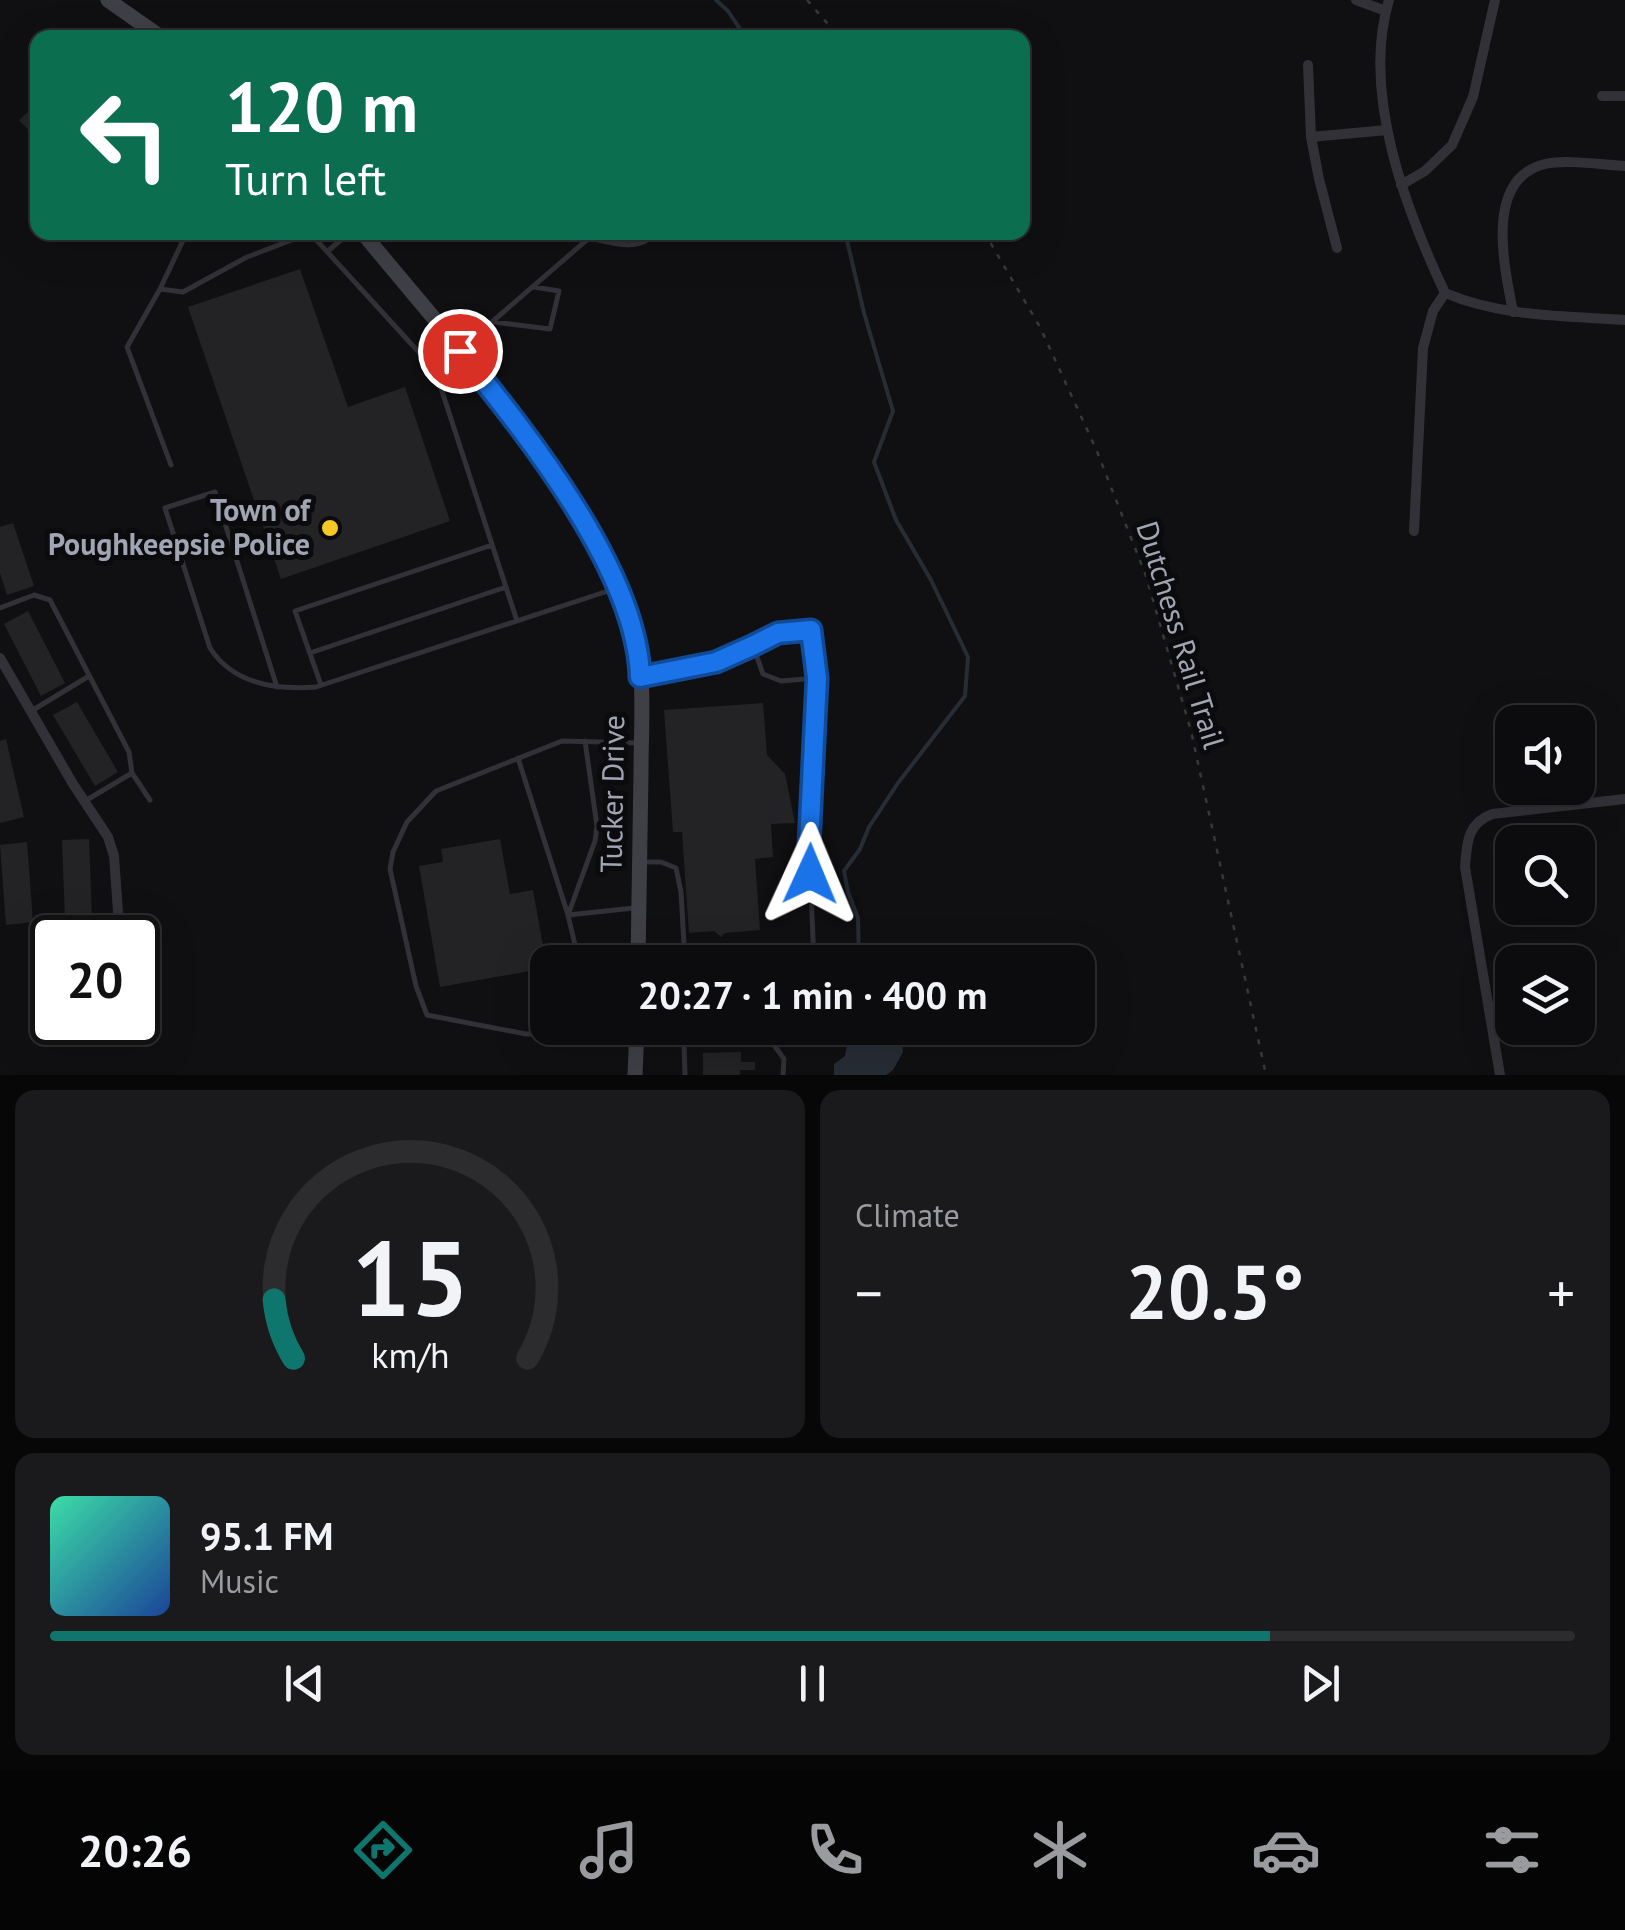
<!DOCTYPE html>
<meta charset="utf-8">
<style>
:root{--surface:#0c0c0e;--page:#1a1a1c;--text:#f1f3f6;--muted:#9a9b9e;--line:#2c2c2e;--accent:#0f766e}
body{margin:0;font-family:"PT Sans",sans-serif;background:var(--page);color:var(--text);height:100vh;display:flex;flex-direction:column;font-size:38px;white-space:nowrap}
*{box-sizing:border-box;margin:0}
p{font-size:32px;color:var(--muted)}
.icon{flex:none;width:55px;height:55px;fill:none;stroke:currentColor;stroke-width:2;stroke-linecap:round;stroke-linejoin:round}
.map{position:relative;height:1075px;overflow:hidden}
.panel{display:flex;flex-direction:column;gap:15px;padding:15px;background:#070708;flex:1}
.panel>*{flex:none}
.hud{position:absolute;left:30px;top:30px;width:1000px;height:210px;border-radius:20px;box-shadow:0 10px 40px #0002,0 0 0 2px var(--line);background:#0b6e4f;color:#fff;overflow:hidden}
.tools{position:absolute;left:1495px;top:705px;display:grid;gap:20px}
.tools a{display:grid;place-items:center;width:100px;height:100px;border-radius:20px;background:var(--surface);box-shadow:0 10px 40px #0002,0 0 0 2px var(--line);font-size:50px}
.speed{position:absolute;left:30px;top:915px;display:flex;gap:20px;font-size:50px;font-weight:700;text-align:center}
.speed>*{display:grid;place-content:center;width:130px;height:130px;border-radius:50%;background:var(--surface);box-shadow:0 10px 40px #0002,0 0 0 2px var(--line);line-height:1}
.speed .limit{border:5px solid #111;border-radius:15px;background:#fff;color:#111}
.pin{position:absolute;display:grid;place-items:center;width:85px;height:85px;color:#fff;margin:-42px;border:5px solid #fff;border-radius:50%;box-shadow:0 2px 10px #0007}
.me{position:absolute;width:110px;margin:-55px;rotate:1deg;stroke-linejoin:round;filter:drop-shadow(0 0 8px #0008)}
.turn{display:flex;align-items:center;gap:35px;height:210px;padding:0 30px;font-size:45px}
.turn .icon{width:130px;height:130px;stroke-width:2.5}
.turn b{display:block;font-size:70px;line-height:85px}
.big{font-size:75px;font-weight:800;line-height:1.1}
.panel .tile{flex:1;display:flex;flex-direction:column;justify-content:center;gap:15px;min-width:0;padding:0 35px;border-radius:20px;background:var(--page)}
.panel .dial{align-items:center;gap:0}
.dial svg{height:260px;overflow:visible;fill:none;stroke:var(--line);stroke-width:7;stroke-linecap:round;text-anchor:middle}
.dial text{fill:var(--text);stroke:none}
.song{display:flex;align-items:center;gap:30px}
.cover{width:120px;height:120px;border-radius:15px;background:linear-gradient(135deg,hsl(160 70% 55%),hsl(220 70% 35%))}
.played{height:10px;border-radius:5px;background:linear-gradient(90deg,var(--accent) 80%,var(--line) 80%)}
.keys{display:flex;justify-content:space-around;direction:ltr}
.heat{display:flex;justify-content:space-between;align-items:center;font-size:55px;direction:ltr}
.panel .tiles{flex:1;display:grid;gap:15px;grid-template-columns:1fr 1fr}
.tile:last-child{grid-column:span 2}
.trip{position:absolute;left:530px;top:945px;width:565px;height:100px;border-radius:20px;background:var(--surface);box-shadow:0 10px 40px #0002,0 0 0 2px var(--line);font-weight:800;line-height:100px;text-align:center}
.menu{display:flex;height:160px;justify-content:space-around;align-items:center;background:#050506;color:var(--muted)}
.menu .icon{width:70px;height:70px}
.menu .current{color:var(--accent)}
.menu b{font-size:45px;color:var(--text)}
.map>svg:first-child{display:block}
</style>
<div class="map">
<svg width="1625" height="1075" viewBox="0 0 1625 1075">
<rect width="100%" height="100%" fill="#101012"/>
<!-- water -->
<path fill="#272d35" d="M850 1028H879L890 1037 902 1042 903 1052 893 1070 886 1075H834V1064L845 1056Z"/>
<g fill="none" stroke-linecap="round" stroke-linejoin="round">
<!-- stream -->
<path stroke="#272d35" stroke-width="4" d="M716 0 728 11 746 38
M845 232 864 313 893 411 874 462 896 520 931 580 968 657 965 696 898 783 869 827 860 849 844 871 848 892 858 918 859 962"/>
</g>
<!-- building -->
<path fill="#232326" d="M38 103V140L19 120Z
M300 269 348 407 405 387 450 521 281 579 188 307Z
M13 523 34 586 7 595 0 573V527Z
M28 611 65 683 41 696 4 624Z
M77 702 118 772 95 786 53 715Z
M763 703 767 755 785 774 795 823 771 824 773 857 755 859 760 930 725 933 721 937 714 931 689 933 682 832H673L664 710Z
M6 739 24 817 0 823V741Z
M89 839 92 918 65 919 62 840Z
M500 839 510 894 533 890 547 968 440 987 419 866 443 862 441 849Z
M27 842 33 922 6 925 0 845Z
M741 1052V1062H755V1070H740V1075H703V1053Z"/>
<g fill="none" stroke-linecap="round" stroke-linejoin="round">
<!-- path -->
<path stroke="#37383e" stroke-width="2.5" stroke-dasharray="5 8" stroke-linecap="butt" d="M807 0 840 38
M984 232 1040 327 1096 449 1146 576 1191 731 1266 1075"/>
<!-- lane -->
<path stroke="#313137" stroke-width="5" d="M187 232 160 289 183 292 247 257 310 233 425 359 439 382 517 621
M590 238C612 243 640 253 655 232
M328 251 350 232
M160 289 127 347 171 465
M493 322 550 329 559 291 534 287
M434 372 596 232
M0 608 34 595 50 600 129 752 132 773 85 801
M753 646 763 674 781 681 817 678
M310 653 506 587
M646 675 716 661 753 646 778 633 811 630 817 678 809 845 814 962
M321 685 295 611 492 545
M277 687 215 492 165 508 210 648C233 684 277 690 316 687L614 589
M33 710 89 676
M585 741 597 826 595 841 568 915 634 908
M518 758 568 915 579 962
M132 773 150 800
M643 862H661L676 868 681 892 685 962
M770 1028 774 1045 784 1059 783 1075
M634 1034 578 1032 526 1034 427 1015 416 986 390 869 393 852 407 822 436 791 562 741 639 743
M685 1075 684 1043 693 1028"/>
<!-- street -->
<path stroke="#313137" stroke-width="10" d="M1356 0 1386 11
M1389 0C1361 93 1406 210 1445 293 1502 317 1565 316 1625 320
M1308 65 1311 137 1319 179 1337 248
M1602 96H1625
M1311 137 1387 130
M1401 185 1425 171 1452 145 1473 97 1495 0
M1513 312C1505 269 1483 179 1545 164 1567 159 1602 165 1625 166
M1414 531 1423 348 1433 311 1445 293
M0 658 73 784 108 837 114 856 118 912
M1500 1075 1465 867C1467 842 1467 824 1492 814L1625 799"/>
<!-- secondary -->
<path stroke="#3f4047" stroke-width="15" d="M108 0 162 38
M362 232C447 336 542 437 602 557 613 580 626 603 633 627 646 674 641 724 641 772 640 835 639 899 638 962
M635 1075 637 1028"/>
</g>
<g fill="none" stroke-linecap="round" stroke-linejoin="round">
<defs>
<path id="route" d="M460 351C525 432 637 570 640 677L716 662 752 646 778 633 811 630 817 678 809 845 810 874"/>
</defs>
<!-- route casing -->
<use href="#route" stroke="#114b97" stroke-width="25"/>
<!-- route -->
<use href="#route" stroke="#1a73e8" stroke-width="18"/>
</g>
<!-- markers -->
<circle fill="#f5c825" stroke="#0b0b0d" stroke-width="4" cx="330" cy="528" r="10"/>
<g text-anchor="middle" stroke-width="10" stroke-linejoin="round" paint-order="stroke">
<!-- poi labels -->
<g font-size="30" font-weight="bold" fill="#a1a4b3" stroke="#0b0b0d" text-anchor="end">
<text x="310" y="521">Town of<tspan x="310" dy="34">Poughkeepsie Police</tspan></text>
</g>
<!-- street labels -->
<g font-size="30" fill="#a1a4b3" stroke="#0b0b0d">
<text transform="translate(1180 635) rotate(73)" y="10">Dutchess Rail Trail</text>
<text transform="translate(613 794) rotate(-89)" y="10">Tucker Drive</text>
</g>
</g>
</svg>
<div class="tools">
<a><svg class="icon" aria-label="sound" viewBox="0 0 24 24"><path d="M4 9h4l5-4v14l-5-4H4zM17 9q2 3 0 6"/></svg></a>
<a><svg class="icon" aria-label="search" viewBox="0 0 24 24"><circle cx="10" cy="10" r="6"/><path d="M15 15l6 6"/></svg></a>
<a><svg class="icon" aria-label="layers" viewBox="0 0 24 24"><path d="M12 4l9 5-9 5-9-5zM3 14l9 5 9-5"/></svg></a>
</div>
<div class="speed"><div class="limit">20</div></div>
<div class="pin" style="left:460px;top:351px;background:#d93025"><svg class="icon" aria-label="arrive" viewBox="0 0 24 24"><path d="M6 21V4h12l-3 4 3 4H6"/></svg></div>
<svg class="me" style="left:810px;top:874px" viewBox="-20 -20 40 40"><path d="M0-17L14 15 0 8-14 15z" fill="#1a73e8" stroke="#fff" stroke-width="4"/></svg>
<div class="trip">20:27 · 1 min · 400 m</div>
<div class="hud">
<div class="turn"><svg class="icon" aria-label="left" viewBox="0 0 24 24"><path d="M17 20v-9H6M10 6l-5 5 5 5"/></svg><div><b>120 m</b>Turn left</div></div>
</div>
</div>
<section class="panel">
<div class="tiles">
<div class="tile dial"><svg viewBox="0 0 100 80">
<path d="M14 69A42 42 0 1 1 86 69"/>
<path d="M14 69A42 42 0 0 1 8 51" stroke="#0f766e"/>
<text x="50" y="56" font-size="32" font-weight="700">15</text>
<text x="50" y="72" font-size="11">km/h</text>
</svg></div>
<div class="tile"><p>Climate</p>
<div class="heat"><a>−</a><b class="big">20.5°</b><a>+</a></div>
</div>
<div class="tile">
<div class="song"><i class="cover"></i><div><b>95.1 FM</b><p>Music</p></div></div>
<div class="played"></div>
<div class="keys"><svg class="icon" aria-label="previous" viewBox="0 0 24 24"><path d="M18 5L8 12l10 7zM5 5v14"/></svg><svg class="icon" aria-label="pause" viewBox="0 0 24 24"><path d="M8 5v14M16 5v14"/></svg><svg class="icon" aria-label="next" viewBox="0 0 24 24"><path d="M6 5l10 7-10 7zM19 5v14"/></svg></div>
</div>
</div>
</section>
<nav class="menu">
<b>20:26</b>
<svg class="icon current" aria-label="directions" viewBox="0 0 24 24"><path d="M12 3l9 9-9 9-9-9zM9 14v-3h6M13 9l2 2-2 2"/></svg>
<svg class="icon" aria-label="music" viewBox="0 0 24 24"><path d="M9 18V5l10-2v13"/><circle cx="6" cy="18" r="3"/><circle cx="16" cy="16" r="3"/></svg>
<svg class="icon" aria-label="phone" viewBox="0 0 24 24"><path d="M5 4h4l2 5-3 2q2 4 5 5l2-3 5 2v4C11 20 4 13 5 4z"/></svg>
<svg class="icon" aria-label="climate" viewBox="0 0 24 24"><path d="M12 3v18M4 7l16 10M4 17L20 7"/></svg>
<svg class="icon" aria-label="car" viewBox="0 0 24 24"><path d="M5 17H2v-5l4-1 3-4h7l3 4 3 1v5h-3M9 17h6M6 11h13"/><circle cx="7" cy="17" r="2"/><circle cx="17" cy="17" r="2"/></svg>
<svg class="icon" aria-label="filters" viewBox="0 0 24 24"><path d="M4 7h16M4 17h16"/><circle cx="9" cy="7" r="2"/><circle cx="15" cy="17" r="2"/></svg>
</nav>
